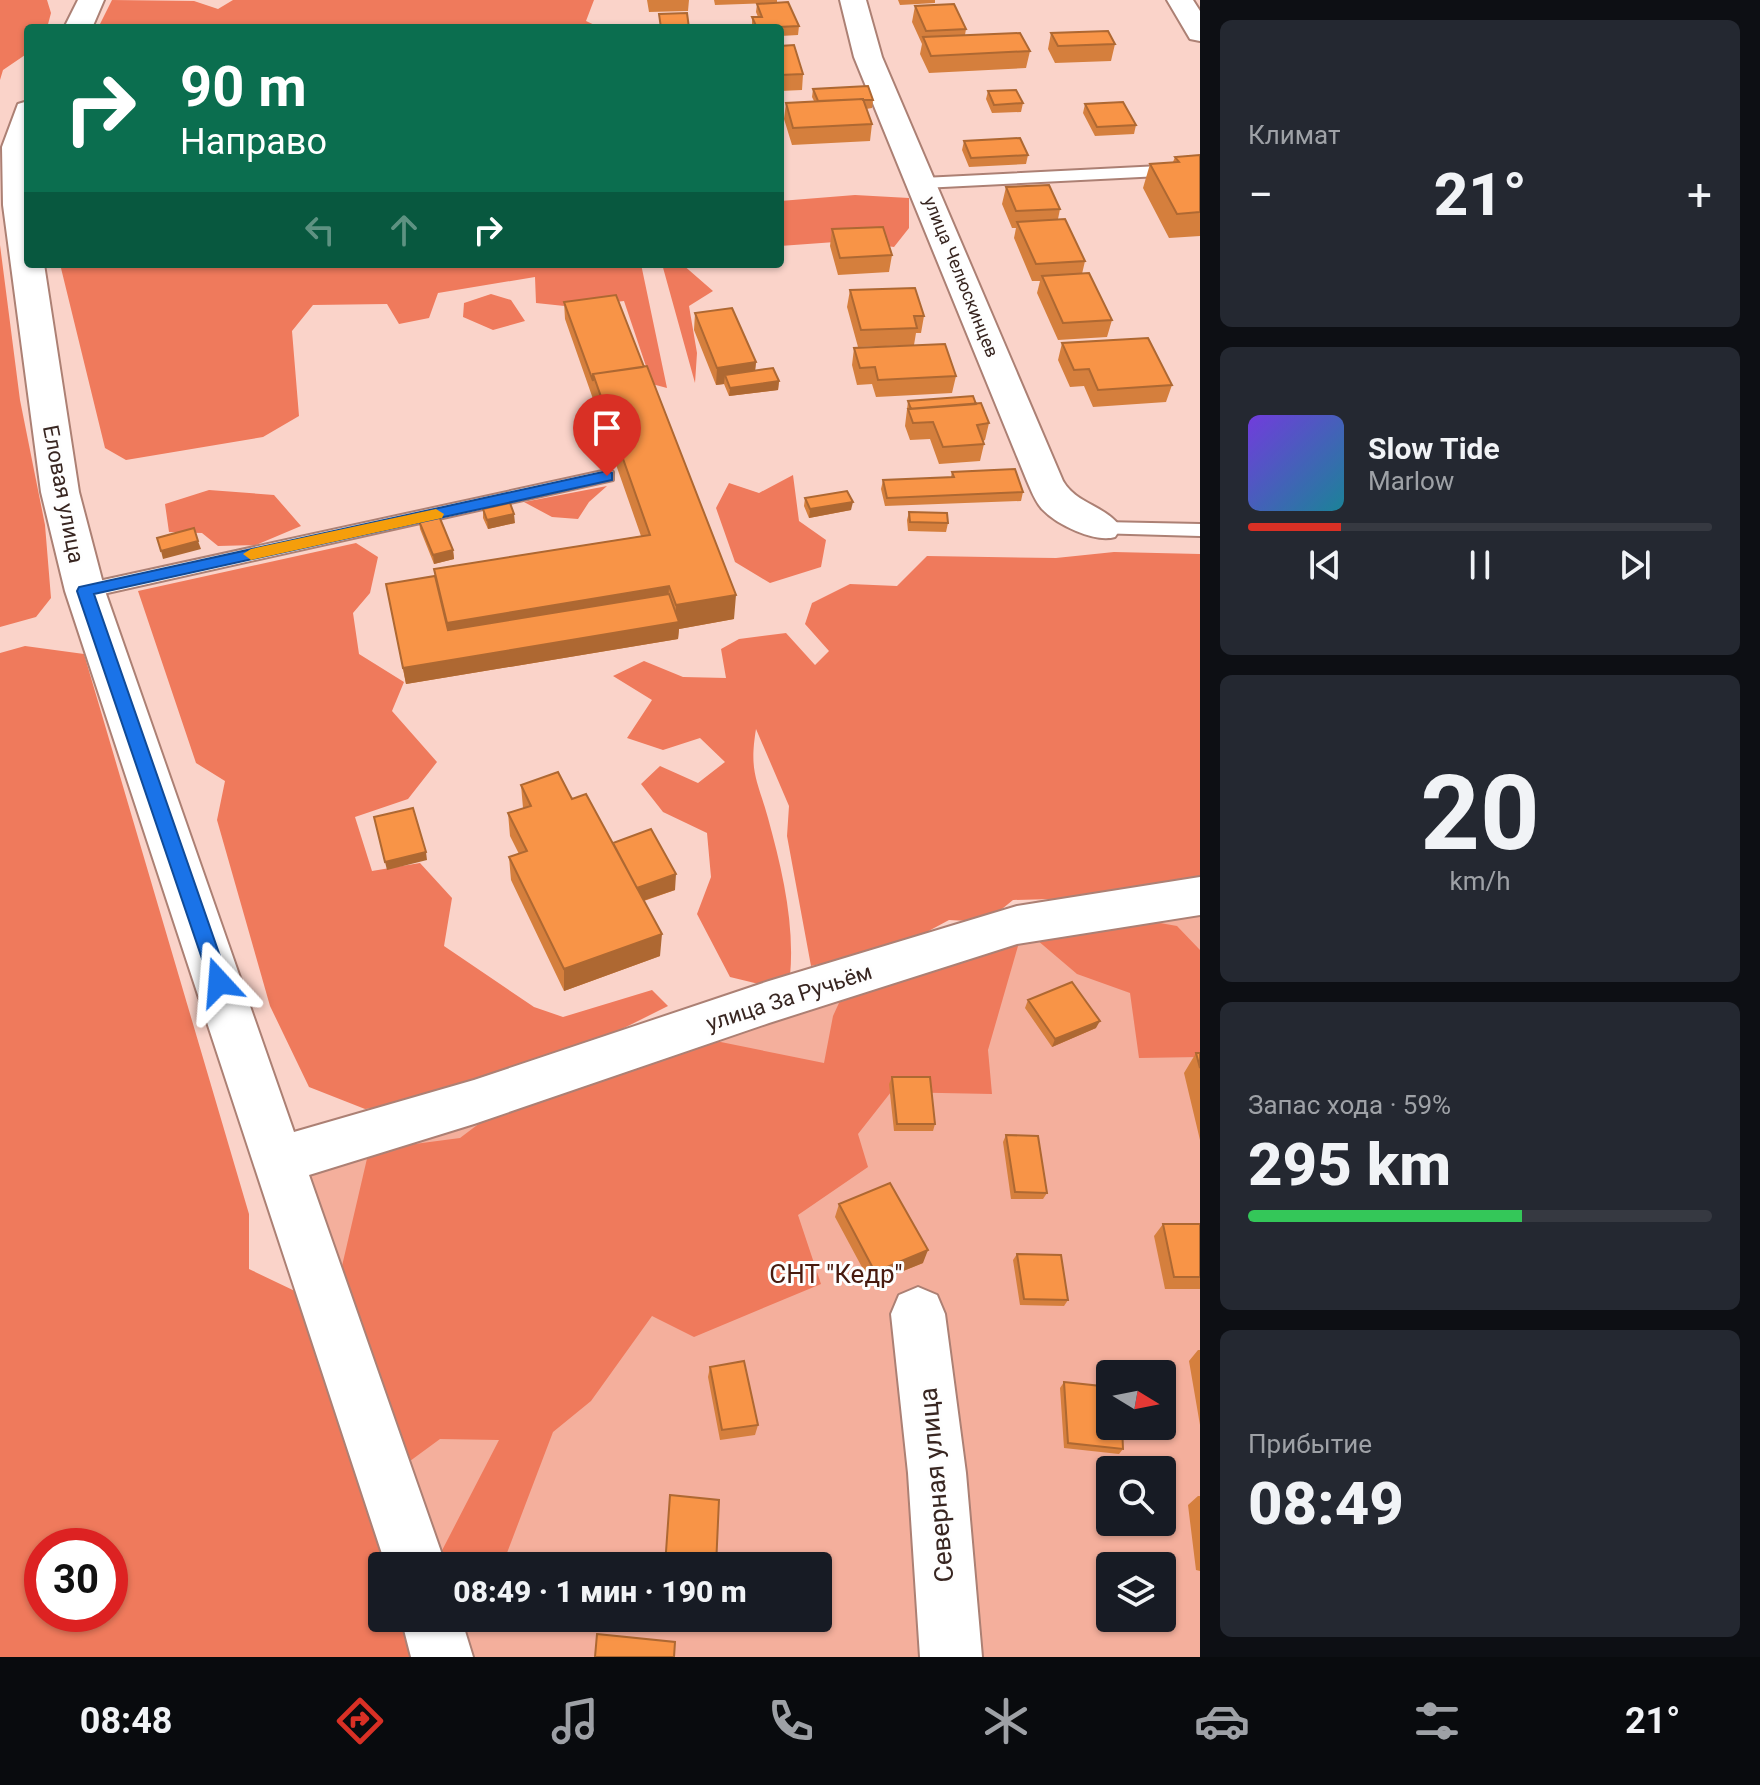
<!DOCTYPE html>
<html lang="ru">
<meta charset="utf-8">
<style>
:root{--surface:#171b24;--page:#242831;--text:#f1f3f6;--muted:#9ea1a6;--line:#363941;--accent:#d93025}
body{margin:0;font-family:Roboto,sans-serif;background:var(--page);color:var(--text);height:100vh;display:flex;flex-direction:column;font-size:30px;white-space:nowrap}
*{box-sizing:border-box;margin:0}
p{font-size:26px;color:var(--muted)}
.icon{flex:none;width:44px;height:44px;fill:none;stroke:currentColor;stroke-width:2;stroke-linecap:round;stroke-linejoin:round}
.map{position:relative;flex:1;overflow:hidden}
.drawer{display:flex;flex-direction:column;gap:20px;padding:20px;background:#0d0f14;width:560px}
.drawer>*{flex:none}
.banner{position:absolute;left:24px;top:24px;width:760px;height:244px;border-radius:8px;box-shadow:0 2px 6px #0004;background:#0b6e4f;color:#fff;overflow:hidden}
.needle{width:52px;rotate:100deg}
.controls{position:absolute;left:1096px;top:1360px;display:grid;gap:16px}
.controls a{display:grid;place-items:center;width:80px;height:80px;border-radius:8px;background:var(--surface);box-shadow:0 2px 6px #0004;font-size:40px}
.speed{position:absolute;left:24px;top:1528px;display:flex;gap:16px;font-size:40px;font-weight:700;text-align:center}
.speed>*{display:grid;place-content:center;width:104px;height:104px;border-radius:50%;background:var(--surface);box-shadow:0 2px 6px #0004;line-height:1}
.speed .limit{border:12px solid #d22;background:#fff;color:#111}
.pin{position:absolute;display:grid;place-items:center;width:68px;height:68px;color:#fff;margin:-82px -34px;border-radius:50% 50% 50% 0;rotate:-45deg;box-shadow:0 0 8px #0007}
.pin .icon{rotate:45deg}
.me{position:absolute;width:88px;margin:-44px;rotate:341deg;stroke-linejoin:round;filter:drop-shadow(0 0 6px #0008)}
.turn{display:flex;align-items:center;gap:28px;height:168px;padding:0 24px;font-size:36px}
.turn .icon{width:104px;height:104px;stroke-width:2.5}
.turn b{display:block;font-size:56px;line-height:68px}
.lanes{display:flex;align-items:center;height:76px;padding:0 24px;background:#0003;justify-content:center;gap:40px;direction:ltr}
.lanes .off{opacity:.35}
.big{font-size:60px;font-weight:800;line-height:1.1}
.drawer .widget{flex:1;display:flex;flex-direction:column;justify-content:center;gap:12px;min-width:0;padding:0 28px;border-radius:12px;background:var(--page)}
.drawer .dial{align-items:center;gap:0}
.dial b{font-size:104px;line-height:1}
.song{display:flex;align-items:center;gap:24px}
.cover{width:96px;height:96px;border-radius:12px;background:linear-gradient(135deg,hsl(260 70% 55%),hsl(190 70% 35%))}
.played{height:8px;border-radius:4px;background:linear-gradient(90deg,var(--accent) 20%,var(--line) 20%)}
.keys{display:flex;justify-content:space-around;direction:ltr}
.heat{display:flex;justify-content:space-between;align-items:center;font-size:44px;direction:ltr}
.charge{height:12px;border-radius:6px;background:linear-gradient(90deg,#34c759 59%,var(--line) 0)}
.trip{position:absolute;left:368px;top:1552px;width:464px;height:80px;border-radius:8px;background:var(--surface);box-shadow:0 2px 6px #0004;font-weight:800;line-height:80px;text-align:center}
.tab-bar{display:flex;height:128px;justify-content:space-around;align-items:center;background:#090b0e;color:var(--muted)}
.tab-bar .icon{width:56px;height:56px}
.tab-bar .current{color:var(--accent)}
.tab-bar b{font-size:36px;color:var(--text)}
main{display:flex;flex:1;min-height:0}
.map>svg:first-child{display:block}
</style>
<main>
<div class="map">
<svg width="1200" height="1657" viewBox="0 0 1200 1657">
<rect width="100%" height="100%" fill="#fad3c9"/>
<!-- green -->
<path fill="#f4af9c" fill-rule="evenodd" d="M1200 878V1657H465L452 1618H818V1566H435L297 1144 1036 901ZM1110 1374H1162V1426H1110ZM1110 1470H1162V1522H1110ZM1110 1566H1162V1618H1110Z"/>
<!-- forest -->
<path fill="#ef7a5c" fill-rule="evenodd" d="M0 0H47L51 13 47 28H28V53L3 70 0 80Z
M112 0 194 1 218 9 233 0H594L586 21 601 28H98Z
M855 195 909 198V228L894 247 849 241 780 246V201Z
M0 245 20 400 45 525 51 598 36 617 0 627Z
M60 264H641L667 388 652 384 624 301 574 307 536 303 535 277 438 293 429 318 399 324 387 304 313 305 292 331 299 416 263 437 126 460 105 448Z
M662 264H682L713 291 689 306 697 353 695 383Z
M491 294 511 300 525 321 493 330 463 317 464 303Z
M793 475 799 521 826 540 821 567 770 583 735 562 716 508 729 483 759 493Z
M607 486 589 502 578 519 552 517 524 502Z
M209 490 274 495 301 526 256 545 218 546 202 533 169 532 165 504Z
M356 543 378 557 370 593 353 613 359 654 404 682 392 711 437 762 408 799 355 817 372 871 420 863 452 898 444 946 534 1007 563 1017 652 990 668 1006 560 1060 438 1101 365 1109 309 1087 270 1006 217 820 225 781 196 763 138 591Z
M1114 552 1200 554V895L1013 900 986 922 949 920 897 948 811 966 787 836 789 806 756 729C749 772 757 779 768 818 782 869 795 924 790 976L775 988 730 977 697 914 711 877 707 833 663 812 641 784 660 766 698 783 725 762 700 738 663 750 627 738 652 700 613 676 644 661 683 677 726 678 721 649 739 639 786 633 815 665 829 651 805 624 812 603 850 584 897 586 927 556 1056 558Z
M25 646 84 654 249 1214V1269L297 1292 388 1566H382V1618H405L416 1657H0V653ZM42 1546H110V1614H42Z
M1121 916 1177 926 1200 950V1057L1139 1058 1130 993 1077 974 1037 940Z
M1020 939 988 1050 992 1094 891 1092 858 1134 868 1167 798 1215 821 1284 694 1337 652 1316 591 1401 553 1432 502 1566H434L499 1440 440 1439 410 1461 361 1340 342 1266 369 1150 460 1138 513 1098 696 1037 824 1063 833 1016 854 970Z"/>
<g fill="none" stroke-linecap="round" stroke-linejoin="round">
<defs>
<path id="service" d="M1200 164V174L923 188 915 183 923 178Z
M607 470 613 472V480L85 598 75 591 85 584Z
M1102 522 1200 524V536L1095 533 1093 528 1095 523Z"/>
<path id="minor" d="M78 0H104L92 28H64Z
M840 0H866L882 57 1063 481C1076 504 1107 506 1121 528L1115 537C1095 543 1057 525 1042 509 1035 501 1031 490 1027 481L854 57Z
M1167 0H1193L1200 11V41L1190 39Z
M28 101V264H44L79 492 105 591 294 1132 474 1080 769 981 1017 906 1200 877V915L1017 944 769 1023 474 1124 309 1175 446 1566H386L65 591 41 492 3 205 2 147 18 104Z
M918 1287 937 1295 945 1314 966 1473 982 1657H920L908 1473 891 1314 899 1295Z
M401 1618H461L473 1657H411Z"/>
</defs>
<!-- service casing -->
<use href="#service" stroke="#ac8074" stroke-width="4"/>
<!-- minor casing -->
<use href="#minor" stroke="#ac8074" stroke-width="4"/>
<!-- service -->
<use href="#service" fill="#fff" fill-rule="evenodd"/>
<!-- minor -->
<use href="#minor" fill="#fff" fill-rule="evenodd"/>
</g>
<!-- wall -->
<path fill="#d57f3d" d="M647 0H689L688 11 649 12Z
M714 0H777V3L799 26 798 35 780 36V28H752V17H758L756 12 757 4 773 3 715 5Z
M898 0H935V3L900 5Z
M915 6 966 29 965 35 1030 51 1026 68 929 73 920 54 922 44 912 22Z
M1051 33 1115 44 1111 61 1055 63 1048 49Z
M780 46 803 74 802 90 780 91Z
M813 89 873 100 872 108 866 109 872 124 870 141 792 145 784 119 786 103 814 101 812 97Z
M988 91 1023 103 1021 112 992 113 986 99Z
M1085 104 1136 125 1134 134 1095 136 1083 113Z
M964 141 1028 155 1026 164 969 167 962 150Z
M1200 155V236L1169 238 1143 188 1150 164 1173 162 1175 157Z
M1006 187 1060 209 1058 219 1085 261 1082 274 1112 320 1107 337 1058 340 1037 293 1040 281H1032L1014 238 1016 228H1012L1002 204Z
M832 229 892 255 889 272 838 275 830 246Z
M850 290 924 316 921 333H916L914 345 858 347 847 307Z
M564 302 734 619 679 629 678 639 406 684 386 584 435 576 434 569 641 536 565 319Z
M695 313 756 362 755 371 779 381 778 390 729 396 724 384 716 385 694 330Z
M1062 343 1172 385 1166 402 1093 407 1084 386 1070 387 1058 360Z
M854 348 956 376 952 393 876 397 872 384 857 385 852 365Z
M908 401 976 404 989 423 985 440 983 441 984 444 980 461 939 464 930 439 910 440 905 426Z
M952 472 1023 492 1021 501 885 506 881 489 883 480 951 477Z
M805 498 851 510 809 518 804 506Z
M483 509 515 523 488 529 483 518Z
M909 512 948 523 946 532 908 531 907 520Z
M419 521 453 550 454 559 434 564 420 529Z
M521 785 572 799 613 843 675 890 644 901 660 956 564 991 511 880 509 857 519 854 510 836 508 813 523 808Z
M1028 1000 1096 1028 1052 1047 1025 1008Z
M1196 1053H1200V1140L1184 1073Z
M892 1077 935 1124 933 1131H894L889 1084Z
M1006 1135 1047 1193 1043 1199H1011L1003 1142Z
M839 1204 923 1263 871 1284 835 1217Z
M1163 1224H1200V1289H1165L1154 1236Z
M1017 1254 1068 1300 1064 1306 1020 1305 1013 1260Z
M1198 1350H1200V1425L1189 1361Z
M710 1367 758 1425 755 1435 720 1440 708 1377Z
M1064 1382 1123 1449 1119 1454 1064 1448 1060 1388Z
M1198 1496H1200V1571L1196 1570 1188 1505Z"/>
<!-- shaded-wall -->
<path fill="#ae6832" d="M756 362 754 380 725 375 724 384 716 385 717 368Z
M779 381 778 390 729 396 730 388Z
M853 502 851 510 809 518 810 509Z
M514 514 515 523 488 529 487 520Z
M198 541 201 549 163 559 161 551Z
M453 550 454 559 434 564 433 555Z
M669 586 668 611 450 647 447 623Z
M736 595 734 619 679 629 678 639 406 684 403 668 675 623 676 605Z
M426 852 427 860 387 870 385 862Z
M676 874 675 890 633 904 634 889Z
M662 934 660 956 564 991V969Z
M1100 1021 1096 1028 1052 1047 1055 1039Z
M928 1250 923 1263 871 1284 875 1272Z"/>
<!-- building -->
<path fill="#f89447" stroke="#ae6832" stroke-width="2" d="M788 2 799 26 757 28 752 17H762L757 4Z
M954 4 966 29 926 31 915 6Z
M687 13 689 28H661L659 14Z
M1108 31 1115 44 1058 46 1051 33Z
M1020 33 1030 51 931 56 923 37Z
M794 45 803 74 780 75V46Z
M868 86 873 100H863V99L818 101 813 89Z
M1016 90 1023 103 994 105 988 91Z
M863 99 872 124 793 128 786 103Z
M1123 102 1136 125 1097 127 1085 104Z
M1020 138 1028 155 971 158 964 141Z
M1200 155V212L1177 214 1150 164 1179 162 1175 157Z
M1049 185 1060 209 1016 211 1006 187Z
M1065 219 1085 261 1036 264 1017 222Z
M883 227 892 255 840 258 832 229Z
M1089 273 1112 320 1063 323 1042 276Z
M915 288 924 316H914L917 328 861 330 850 290Z
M616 295 644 367 593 374V381L564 302Z
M732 308 756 362 717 368 695 313Z
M1148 338 1172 385 1098 390 1089 369 1074 370 1062 343Z
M945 344 956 376 878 380 875 367 860 368 854 348Z
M647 366 736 595 676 605 669 586 447 623 434 569 650 535 593 374Z
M773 368 779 381 730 388 725 375Z
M973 396 976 404 911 409 908 401Z
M981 403 989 423 977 425 984 444 943 447 933 422 913 423 908 409Z
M1015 469 1023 492 887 498 883 480 954 477 952 472Z
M847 491 853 502 810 509 805 498Z
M510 503 514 514 487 520 483 509Z
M909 512 947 513 948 523 910 522Z
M439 516 453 550 433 555 419 521Z
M194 528 198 541 161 551 157 538Z
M435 576 448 630 669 594 679 622 403 668 386 584Z
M558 772 572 799 586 794 662 934 564 969 509 857 527 851 508 813 531 806 521 785Z
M413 808 426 852 385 862 374 817Z
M651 829 676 874 637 888 613 843Z
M1072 982 1100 1021 1055 1039 1028 1000Z
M1196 1053H1200V1068Z
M892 1077H930L935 1124H897Z
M1006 1135 1038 1136 1047 1193 1015 1192Z
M890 1183 928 1250 875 1272 839 1204Z
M1163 1224H1200V1277H1174Z
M1017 1254 1061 1255 1068 1300 1024 1299Z
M744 1361 758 1425 722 1430 710 1367Z
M1064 1382 1110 1387V1426H1122L1123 1449 1068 1443Z
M670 1495 719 1500 716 1566H665Z
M597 1634 675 1642 674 1657H595Z"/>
<!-- route -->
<path fill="#1a73e8" stroke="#114b97" stroke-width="2" d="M607 471 612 473V480L94 594 229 982 226 988H212L77 591 79 587Z"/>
<!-- slow -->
<path fill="#f59e0b" d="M436 509 444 514 442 518 251 560 243 554 251 549Z"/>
<g text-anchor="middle" stroke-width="6" stroke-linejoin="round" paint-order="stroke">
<!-- far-street labels -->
<g font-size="18" fill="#382621" stroke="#fefefe">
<text transform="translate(961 277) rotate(68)" y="6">улица Челюскинцев</text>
</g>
<!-- street labels -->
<g font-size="22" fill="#382621" stroke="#fefefe">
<text transform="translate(64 494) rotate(79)" y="8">Еловая улица</text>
<text transform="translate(789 997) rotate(-18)" y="8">улица За Ручьём</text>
</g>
<!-- near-park labels -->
<g font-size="26" fill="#481b0f" stroke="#fefefe">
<text x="836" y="1283">СНТ "Кедр"</text>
</g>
<!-- near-street labels -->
<g font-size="26" fill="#382621" stroke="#fefefe">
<text transform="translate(936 1485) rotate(-95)" y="9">Северная улица</text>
</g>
</g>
</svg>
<div class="controls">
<a><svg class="needle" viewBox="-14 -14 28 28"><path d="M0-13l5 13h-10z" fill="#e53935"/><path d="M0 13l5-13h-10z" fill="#9ea1a6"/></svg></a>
<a><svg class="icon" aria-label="search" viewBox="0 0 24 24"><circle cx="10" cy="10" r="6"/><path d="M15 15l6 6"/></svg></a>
<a><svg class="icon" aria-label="layers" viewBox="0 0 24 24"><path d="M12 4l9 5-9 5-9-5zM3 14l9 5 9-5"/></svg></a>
</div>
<div class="speed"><div class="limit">30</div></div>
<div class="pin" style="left:607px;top:476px;background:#d93025"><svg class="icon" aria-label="arrive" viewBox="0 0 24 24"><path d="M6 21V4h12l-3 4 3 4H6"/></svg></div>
<svg class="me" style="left:219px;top:982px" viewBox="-20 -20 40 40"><path d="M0-17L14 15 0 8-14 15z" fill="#1a73e8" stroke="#fff" stroke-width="4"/></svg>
<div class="trip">08:49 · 1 мин · 190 m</div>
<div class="banner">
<div class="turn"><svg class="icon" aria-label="right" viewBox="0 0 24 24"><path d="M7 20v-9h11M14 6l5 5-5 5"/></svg><div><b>90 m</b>Направо</div></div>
<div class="lanes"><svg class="icon off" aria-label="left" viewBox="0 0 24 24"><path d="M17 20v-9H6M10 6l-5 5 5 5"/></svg><svg class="icon off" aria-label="ahead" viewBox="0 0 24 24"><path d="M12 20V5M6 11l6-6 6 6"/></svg><svg class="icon" aria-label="right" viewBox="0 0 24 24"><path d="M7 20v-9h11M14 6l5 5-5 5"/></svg></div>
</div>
</div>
<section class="drawer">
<div class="widget"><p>Климат</p>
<div class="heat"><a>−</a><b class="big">21°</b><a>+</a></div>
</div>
<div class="widget">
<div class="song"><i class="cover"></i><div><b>Slow Tide</b><p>Marlow</p></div></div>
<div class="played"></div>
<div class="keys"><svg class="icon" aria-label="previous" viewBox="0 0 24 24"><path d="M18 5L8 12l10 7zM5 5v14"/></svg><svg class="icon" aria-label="pause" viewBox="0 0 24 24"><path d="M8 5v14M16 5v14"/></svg><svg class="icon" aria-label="next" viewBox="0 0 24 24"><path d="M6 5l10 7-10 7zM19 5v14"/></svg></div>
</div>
<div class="widget dial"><b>20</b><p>km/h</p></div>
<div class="widget"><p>Запас хода · 59%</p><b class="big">295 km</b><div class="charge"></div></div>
<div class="widget"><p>Прибытие</p><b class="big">08:49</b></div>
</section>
</main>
<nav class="tab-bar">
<b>08:48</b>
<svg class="icon current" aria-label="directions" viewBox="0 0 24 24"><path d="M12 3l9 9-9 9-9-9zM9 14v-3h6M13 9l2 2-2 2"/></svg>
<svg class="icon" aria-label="music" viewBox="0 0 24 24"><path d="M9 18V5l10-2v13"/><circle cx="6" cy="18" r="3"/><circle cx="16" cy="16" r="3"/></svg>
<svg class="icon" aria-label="phone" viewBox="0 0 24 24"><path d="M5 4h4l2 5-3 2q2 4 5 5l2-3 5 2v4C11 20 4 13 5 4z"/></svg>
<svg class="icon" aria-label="climate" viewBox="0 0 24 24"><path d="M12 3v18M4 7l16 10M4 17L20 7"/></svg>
<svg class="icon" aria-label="car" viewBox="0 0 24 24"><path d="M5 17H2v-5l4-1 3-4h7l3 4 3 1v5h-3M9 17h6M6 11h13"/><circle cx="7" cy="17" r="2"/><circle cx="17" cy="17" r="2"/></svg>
<svg class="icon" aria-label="filters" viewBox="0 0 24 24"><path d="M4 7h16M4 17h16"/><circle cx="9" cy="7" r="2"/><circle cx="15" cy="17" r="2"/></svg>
<b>21°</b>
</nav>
